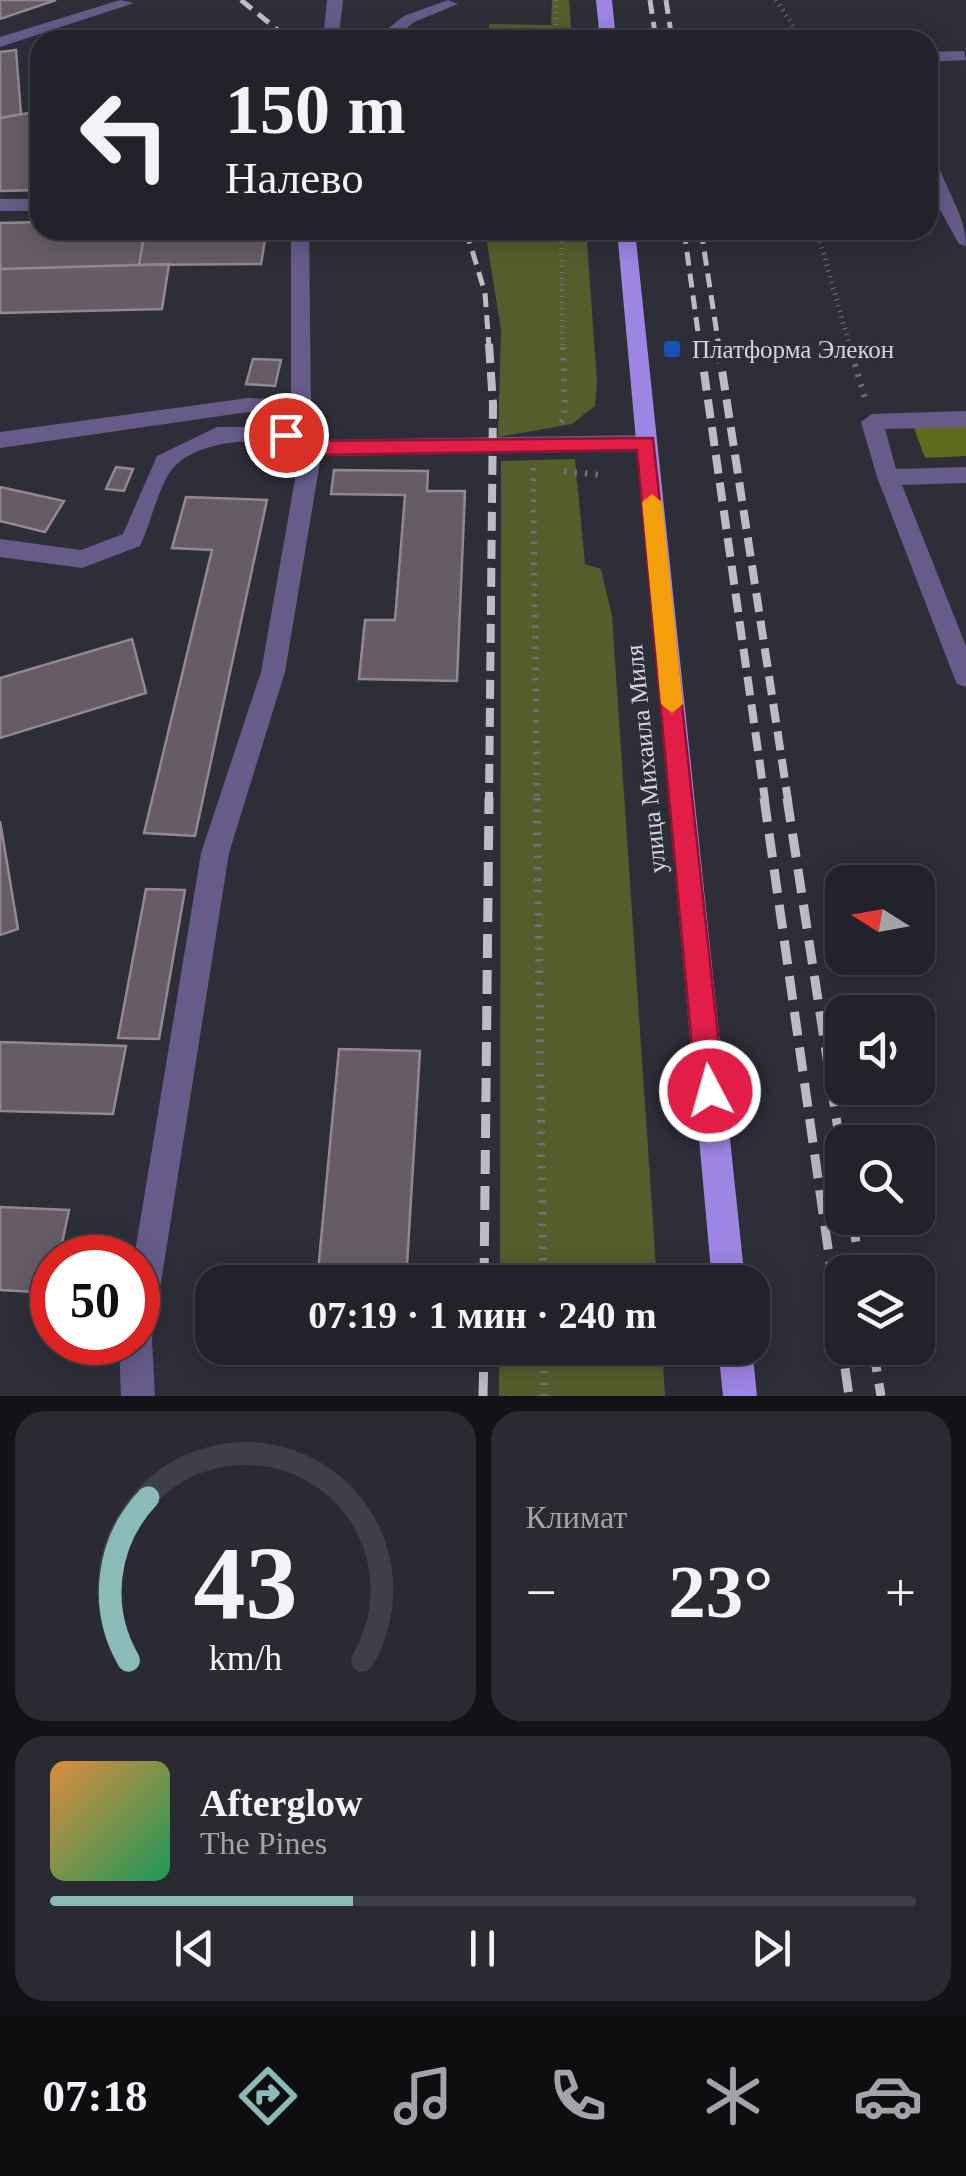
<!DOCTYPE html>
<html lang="ru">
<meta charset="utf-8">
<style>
:root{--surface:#22222a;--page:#2a2a32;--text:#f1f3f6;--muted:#a2a4a8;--line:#3f3f47;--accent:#8bbbb9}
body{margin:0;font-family:"Times New Roman",serif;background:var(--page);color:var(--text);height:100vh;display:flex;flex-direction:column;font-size:38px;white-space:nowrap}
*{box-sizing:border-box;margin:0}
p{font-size:32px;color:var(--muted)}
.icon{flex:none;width:55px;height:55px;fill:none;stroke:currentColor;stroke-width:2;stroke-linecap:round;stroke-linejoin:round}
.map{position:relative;height:1396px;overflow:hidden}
.side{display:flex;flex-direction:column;gap:15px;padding:15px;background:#131317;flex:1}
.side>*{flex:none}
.hud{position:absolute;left:30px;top:30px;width:908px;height:210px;border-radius:30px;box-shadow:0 5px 25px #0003,0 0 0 2px var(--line);background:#22222a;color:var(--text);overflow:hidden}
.needle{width:65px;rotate:281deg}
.tools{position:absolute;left:825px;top:865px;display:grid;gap:20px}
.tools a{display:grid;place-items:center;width:110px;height:110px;border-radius:20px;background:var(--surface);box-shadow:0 5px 25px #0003,0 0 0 2px var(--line);font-size:50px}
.speed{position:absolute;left:30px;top:1235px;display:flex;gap:20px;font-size:50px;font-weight:700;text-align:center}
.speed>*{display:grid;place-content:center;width:130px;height:130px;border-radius:50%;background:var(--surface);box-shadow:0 5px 25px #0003,0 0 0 2px var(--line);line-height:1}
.speed .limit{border:15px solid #d22;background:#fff;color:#111}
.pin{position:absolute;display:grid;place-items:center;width:85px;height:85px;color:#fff;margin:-42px;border:5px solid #fff;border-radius:50%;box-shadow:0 2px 10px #0007}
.me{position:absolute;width:110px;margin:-55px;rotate:354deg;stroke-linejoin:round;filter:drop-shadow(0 0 8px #0008)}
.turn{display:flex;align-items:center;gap:35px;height:210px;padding:0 30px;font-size:45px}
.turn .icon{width:130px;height:130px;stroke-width:2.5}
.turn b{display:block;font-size:70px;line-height:85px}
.big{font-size:75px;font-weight:800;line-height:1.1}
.side .widget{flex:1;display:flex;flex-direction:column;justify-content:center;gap:15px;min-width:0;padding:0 35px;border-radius:30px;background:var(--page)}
.side .dial{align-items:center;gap:0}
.dial svg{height:260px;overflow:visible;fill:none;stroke:var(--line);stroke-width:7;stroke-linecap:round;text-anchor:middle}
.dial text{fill:var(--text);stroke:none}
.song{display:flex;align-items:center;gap:30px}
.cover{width:120px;height:120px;border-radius:15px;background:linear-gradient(135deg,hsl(30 70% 55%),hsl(150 70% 35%))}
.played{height:10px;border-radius:5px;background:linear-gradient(90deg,var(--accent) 35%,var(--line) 35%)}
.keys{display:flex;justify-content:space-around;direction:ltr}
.heat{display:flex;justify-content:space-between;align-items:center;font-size:55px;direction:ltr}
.side .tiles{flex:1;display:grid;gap:15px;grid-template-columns:1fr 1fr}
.widget:last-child{grid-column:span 2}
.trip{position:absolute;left:195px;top:1265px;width:575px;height:100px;border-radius:30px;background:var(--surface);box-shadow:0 5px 25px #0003,0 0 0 2px var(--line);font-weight:800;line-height:100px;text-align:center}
.tab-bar{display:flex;height:160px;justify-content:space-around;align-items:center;background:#0e0e11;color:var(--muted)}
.tab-bar .icon{width:70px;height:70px}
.tab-bar .current{color:var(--accent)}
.tab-bar b{font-size:45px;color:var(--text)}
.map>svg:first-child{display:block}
</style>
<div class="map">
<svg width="966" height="1396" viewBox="0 0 966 1396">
<rect width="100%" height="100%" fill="#2d2e38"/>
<!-- green -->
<path fill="#545d2c" d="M552 0H569L572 40H489V24L551 25Z
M485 230H586L597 381 595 406 572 424 498 437 501 330Z
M575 459 585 564 601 569 612 616 657 1282H500L501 461Z
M499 1348H662L665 1396H499Z"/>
<!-- forest -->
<path fill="#5e6a1c" d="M966 426V456L925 458 914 428Z"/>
<!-- building -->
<path fill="#665c65" stroke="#938891" stroke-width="2.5" d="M0 0H56L0 19Z
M185 30 234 32 231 40H182Z
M16 50 21 114 0 118V52Z
M40 111V190L0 191V118Z
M40 222V230H145L139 265 0 269V223Z
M266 234 261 264 139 265 144 235Z
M169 264 162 309 0 313V269Z
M253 359 281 360 275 386 246 384Z
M116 467 133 469 124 491 106 489Z
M334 470 428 471 427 491H465L457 681 359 679 365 620H395L405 495 331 494Z
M0 487 64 501 45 532 0 521Z
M186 497 267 500 195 836 144 833 212 550 172 548Z
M132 639 146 693 0 738V678Z
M0 821 18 929 0 935Z
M146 889 185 890 159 1039 118 1038Z
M0 1042 126 1046 113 1114 0 1111Z
M339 1049 420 1051 406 1282H317Z
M0 1207 69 1210 59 1258H52L51 1293 0 1290Z"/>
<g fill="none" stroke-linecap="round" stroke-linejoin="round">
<!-- path-far2 -->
<path stroke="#6f7079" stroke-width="5" stroke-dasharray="1 5" stroke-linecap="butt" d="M556 0 557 40
M776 0 803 40
M561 230 563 347
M817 230 850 347"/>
<!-- path-far1 -->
<path stroke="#6f7079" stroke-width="6" stroke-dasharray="2.5 8" stroke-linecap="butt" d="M849 344 866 402
M561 422 565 417 563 344
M533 468 537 800
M564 471 600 475"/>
<!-- path -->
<path stroke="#6f7079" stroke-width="8" stroke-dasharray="2.5 9" stroke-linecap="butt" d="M537 798 543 1282
M543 1348 544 1396"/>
<!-- minor -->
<path fill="#665b89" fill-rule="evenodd" d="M120 0 134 3 0 47V37Z
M327 0H343L339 34H381L404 16 448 0 458 4 414 22 393 40H323Z
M928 52 964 51 966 60 928 62Z
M928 156 937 161C946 191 966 215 966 246L959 244 928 188Z
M0 199H40V211H0Z
M291 230H309L311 408 300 427 294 429 314 440 646 435 657 443 646 451 321 456 285 672 229 853 152 1339 155 1396H121L119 1342H138V1258H134L201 853 261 672 300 451C268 434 200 439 174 467 160 481 150 526 140 546L82 568 0 557V539L81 550 123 534 157 456 217 427H285L282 422 287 415 248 412 0 448V432L248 398 291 400Z
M966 411V427L885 429 896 469 966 467V483L902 485 966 646V687L957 684 954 677 877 477 861 422 872 414Z"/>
<!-- major -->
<path fill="#9c85e3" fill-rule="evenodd" d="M596 0H612L616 40H600Z
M617 230H635L745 1282H712Z
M718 1348H752L757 1396H723Z"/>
<!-- rail-far2 -->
<path stroke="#bcbcc4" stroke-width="5" stroke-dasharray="14 8" stroke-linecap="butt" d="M241 0 290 40
M650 0 656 40
M666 0 672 40
M466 230 485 293 489 347
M684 230 700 347
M701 230 719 347"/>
<!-- rail-far1 -->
<path stroke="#bcbcc4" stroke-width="8" stroke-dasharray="19 9" stroke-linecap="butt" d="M489 344 493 404 489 800
M700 344 765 800
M718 344 788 800"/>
<!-- rail -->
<path stroke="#bcbcc4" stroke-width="9" stroke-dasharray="24 12" stroke-linecap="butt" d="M764 798 849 1396
M787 798 842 1156
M852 1218 861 1272
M484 1282 489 798
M873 1348 881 1396
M483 1396 484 1348"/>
</g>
<!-- route -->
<path fill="#e11d48" stroke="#92132f" stroke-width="2.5" d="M286 428 314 441 653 438 724 1091 720 1101 710 1105 700 1101 696 1091 637 450 311 455 280 440 277 435Z"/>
<!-- slow -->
<path fill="#f59e0b" d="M652 494 662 502 683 704 672 713 661 704 642 502Z"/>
<!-- markers -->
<rect fill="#1a4fb4" stroke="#2d2e38" stroke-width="4" x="662" y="339" width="20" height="20" rx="5"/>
<g text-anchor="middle" stroke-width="10" stroke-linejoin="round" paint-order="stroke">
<!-- poi labels -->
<g font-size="25" fill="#d5d5dc" stroke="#2d2e38" text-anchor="start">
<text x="692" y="358">Платформа Элекон</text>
</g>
<!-- street labels -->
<g font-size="25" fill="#d5d5dc" stroke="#2d2e38">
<text transform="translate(645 759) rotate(-96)" y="9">улица Михаила Миля</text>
</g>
</g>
</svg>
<div class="tools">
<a><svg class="needle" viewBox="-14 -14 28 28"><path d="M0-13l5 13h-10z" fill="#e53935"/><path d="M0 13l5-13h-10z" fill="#a2a4a8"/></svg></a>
<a><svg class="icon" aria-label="sound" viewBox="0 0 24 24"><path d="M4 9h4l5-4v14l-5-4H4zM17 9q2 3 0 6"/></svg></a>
<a><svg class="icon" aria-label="search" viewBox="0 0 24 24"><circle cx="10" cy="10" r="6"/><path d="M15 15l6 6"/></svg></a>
<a><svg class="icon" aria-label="layers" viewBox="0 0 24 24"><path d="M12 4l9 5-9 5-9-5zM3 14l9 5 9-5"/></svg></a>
</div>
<div class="speed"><div class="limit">50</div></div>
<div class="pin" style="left:286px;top:435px;background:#d93025"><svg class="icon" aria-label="arrive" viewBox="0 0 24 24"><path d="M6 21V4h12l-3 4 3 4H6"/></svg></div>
<svg class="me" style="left:710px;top:1091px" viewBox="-20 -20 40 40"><circle r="17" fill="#e11d48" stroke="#fff" stroke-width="3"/><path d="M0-11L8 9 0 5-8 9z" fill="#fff"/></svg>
<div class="trip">07:19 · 1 мин · 240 m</div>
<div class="hud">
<div class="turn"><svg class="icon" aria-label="left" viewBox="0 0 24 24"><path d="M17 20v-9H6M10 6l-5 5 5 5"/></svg><div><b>150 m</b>Налево</div></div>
</div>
</div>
<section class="side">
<div class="tiles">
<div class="widget dial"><svg viewBox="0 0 100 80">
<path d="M14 69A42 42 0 1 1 86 69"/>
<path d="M14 69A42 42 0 0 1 20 19" stroke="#8bbbb9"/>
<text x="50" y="56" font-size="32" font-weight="700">43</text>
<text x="50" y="72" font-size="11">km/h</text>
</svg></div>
<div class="widget"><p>Климат</p>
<div class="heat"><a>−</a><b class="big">23°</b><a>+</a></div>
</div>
<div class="widget">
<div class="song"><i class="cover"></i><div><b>Afterglow</b><p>The Pines</p></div></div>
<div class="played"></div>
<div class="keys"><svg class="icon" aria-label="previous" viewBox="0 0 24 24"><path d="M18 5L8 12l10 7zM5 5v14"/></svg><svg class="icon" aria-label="pause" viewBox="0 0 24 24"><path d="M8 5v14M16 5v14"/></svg><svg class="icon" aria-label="next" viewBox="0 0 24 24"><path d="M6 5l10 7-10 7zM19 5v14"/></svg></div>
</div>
</div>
</section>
<nav class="tab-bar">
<b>07:18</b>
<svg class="icon current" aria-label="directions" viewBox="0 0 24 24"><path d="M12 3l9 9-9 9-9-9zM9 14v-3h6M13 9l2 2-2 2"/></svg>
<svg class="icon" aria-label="music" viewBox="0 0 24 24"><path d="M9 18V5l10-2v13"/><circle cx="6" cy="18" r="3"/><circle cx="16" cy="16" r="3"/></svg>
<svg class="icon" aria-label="phone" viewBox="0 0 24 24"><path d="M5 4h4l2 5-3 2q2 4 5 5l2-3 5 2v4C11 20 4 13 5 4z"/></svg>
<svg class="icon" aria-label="climate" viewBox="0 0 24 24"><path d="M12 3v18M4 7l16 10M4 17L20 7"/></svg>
<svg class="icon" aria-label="car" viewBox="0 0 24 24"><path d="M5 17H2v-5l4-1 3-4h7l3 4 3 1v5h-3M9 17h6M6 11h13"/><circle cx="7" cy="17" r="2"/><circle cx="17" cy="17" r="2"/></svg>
</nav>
